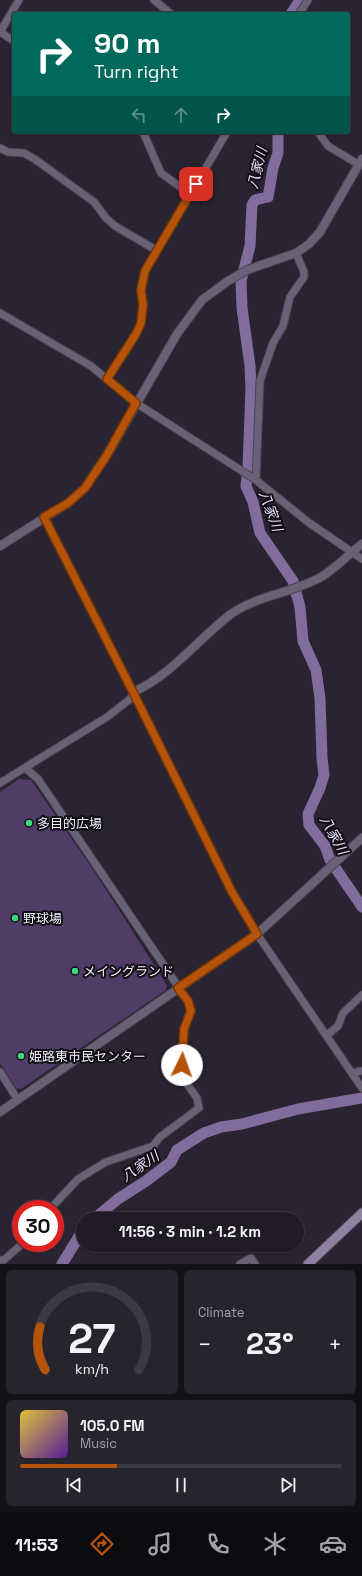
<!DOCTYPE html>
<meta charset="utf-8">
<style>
:root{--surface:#201b26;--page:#28242e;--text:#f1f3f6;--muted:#a2a1a7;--line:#3d3943;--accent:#b45309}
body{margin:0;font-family:"Space Grotesk","Noto Sans JP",sans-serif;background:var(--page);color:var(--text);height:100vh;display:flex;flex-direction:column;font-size:15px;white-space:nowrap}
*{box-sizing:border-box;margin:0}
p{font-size:13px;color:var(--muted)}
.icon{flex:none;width:22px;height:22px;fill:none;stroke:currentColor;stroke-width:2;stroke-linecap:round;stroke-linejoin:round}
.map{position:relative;height:1264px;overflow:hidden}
.panel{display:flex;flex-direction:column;gap:6px;padding:6px;background:#120f15;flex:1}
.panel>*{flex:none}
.hud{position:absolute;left:12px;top:12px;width:338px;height:122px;border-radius:4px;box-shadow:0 1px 3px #0004,0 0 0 1px var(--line);background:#00695c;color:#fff;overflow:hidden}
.speed{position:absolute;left:12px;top:1200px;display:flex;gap:8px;font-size:20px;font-weight:700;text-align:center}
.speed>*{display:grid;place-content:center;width:52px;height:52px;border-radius:50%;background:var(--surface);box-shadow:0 1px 3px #0004,0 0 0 1px var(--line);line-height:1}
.speed .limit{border:6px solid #d22;background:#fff;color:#111}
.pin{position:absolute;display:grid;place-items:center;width:34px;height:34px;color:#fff;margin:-17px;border-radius:8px;box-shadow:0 2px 6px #0006}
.me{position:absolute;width:44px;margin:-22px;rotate:3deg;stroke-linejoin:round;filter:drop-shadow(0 0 3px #0008)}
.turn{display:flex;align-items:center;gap:14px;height:84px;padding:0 16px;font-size:18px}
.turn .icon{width:52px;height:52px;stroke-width:2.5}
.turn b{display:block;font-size:28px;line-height:34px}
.lanes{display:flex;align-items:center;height:38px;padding:0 16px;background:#0003;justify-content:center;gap:20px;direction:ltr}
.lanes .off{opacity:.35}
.big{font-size:30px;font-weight:800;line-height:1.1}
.panel .card{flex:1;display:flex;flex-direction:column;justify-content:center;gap:6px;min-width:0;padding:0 14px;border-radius:6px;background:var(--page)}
.panel .dial{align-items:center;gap:0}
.dial svg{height:104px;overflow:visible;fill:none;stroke:var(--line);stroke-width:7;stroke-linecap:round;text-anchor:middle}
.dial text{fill:var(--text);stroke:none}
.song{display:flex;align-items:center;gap:12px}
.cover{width:48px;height:48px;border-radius:6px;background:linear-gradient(135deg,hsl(50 70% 55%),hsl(270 70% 35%))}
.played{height:4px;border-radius:2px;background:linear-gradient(90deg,var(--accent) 30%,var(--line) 30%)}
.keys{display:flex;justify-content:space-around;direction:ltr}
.heat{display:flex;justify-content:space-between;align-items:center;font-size:22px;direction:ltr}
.panel .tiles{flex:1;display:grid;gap:6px;grid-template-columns:1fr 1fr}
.card:last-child{grid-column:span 2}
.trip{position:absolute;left:76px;top:1212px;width:228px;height:40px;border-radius:20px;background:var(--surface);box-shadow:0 1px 3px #0004,0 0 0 1px var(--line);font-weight:800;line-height:40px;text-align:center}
.dock{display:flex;height:64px;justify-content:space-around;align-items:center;background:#0d0b0f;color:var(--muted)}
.dock .icon{width:28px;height:28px}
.dock .active{color:var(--accent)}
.dock b{font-size:18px;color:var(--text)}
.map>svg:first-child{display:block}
</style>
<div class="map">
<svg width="362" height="1264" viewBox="0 0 362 1264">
<rect width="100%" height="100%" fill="#2a2432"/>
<!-- pitch -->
<path fill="#4f3c67" d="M19 779 31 780 94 871 167 985 166 990 21 1089 16 1088 0 1063V792Z"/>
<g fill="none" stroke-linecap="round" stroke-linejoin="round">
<!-- river -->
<path stroke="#816d9d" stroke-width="11" d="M291 14 300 0
M278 132V153L273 168 268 197 255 200 252 205 250 246 241 281 242 308 250 366 251 388 248 467 246 486 253 502 260 533 293 581 300 607 303 641 316 670 320 698 322 758 324 775 320 788 308 814 309 825 325 846 330 860 362 907
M94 1219 118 1199 146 1181 171 1162 177 1150 204 1133 221 1127 242 1124 298 1109 362 1098
M62 1264 83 1230"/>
<defs>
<path id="minor" d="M154 0 171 14
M299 14 308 0
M0 32 19 0
M0 32 14 41
M143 132 161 173 190 194
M318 132 328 146 358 164
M0 148 8 152 24 153 36 160 94 202 106 218 115 226 156 250
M0 313 91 366 136 403 256 480 308 522 362 559
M107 379 136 334 141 323 143 305 141 290 145 271 227 132
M256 480 260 381 273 343 283 326 290 297 304 277V272L296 253
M44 517 134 694 232 892 257 934 362 1088
M25 768 38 779 188 1001 191 1011 184 1029 182 1065 187 1084 197 1098 199 1108 160 1137 153 1146 106 1162 78 1179 50 1209
M0 783 107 717 129 700 134 694
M327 1035 338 1026 343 1013 362 995
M0 1072 18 1100
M352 1073 362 1071
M0 1260H4L23 1243
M240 1264 251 1258 255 1264"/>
<path id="tertiary" d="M0 546 68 503 85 488 107 455 177 334 202 300 228 281 247 270 296 253 309 244 320 232 362 159
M133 692C172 675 198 639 231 614 258 595 293 593 321 577 335 569 349 554 362 544
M0 1112 257 934 362 838"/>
<path id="secondary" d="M308 1264 362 1213"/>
</defs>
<!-- minor casing -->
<use href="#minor" stroke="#46414e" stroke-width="9"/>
<!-- tertiary casing -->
<use href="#tertiary" stroke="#46414e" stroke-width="10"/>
<!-- secondary casing -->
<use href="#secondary" stroke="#46414e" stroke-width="11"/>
<!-- minor -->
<use href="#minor" stroke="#696176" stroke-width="7"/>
<!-- tertiary -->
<use href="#tertiary" stroke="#696176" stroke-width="8"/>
<!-- secondary -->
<use href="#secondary" stroke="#8e81a2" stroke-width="9"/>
</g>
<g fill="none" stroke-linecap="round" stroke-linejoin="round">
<defs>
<path id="route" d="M182 1065 184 1029 191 1011 188 1001 178 988 257 934 232 892 134 694 44 517 68 503 85 488 107 455 136 403 107 379 136 334 141 323 143 305 141 290 145 271 196 184"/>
</defs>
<!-- route casing -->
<use href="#route" stroke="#753606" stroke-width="10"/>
<!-- route -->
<use href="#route" stroke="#b45309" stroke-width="7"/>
</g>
<!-- markers -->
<g fill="#3cd77e" stroke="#110f15" stroke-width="1.5">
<circle cx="29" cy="823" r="4"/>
<circle cx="15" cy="918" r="4"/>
<circle cx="75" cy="971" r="4"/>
<circle cx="21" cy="1056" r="4"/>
</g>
<g text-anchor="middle" stroke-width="4" stroke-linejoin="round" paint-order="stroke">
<!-- poi labels -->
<g font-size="13" fill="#f3f0f9" stroke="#110f15" text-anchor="start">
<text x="37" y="828">多目的広場</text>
<text x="23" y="923">野球場</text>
<text x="83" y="976">メイングランド</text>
<text x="29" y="1061">姫路東市民センター</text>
</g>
<!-- water labels -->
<g font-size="14" font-style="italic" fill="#e6dbf9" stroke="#110f15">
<text transform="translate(257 168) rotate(-76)" y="5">八家川</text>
<text transform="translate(271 511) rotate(70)" y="5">八家川</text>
<text transform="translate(334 835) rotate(61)" y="5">八家川</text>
<text transform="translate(140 1166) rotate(-34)" y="5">八家川</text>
</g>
</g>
</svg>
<div class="speed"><div class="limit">30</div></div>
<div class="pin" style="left:196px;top:184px;background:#d93025"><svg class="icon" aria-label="arrive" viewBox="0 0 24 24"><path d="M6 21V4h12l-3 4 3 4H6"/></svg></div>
<svg class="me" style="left:182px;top:1065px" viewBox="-20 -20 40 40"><circle r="19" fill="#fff"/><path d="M0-13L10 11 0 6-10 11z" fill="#b45309"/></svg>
<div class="trip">11:56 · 3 min · 1.2 km</div>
<div class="hud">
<div class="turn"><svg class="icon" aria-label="right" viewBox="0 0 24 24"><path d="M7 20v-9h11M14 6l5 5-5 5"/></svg><div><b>90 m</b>Turn right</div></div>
<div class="lanes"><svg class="icon off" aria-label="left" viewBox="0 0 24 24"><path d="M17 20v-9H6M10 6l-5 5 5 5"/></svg><svg class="icon off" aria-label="ahead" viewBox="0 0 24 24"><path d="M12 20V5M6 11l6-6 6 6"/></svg><svg class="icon" aria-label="right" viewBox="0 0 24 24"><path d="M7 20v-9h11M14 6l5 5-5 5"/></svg></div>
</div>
</div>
<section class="panel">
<div class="tiles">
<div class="card dial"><svg viewBox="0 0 100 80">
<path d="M14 69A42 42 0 1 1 86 69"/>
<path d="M14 69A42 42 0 0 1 10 36" stroke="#b45309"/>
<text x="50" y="56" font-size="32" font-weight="700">27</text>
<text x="50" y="72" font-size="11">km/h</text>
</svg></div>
<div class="card"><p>Climate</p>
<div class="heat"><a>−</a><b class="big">23°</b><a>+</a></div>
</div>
<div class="card">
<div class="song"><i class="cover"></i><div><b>105.0 FM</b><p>Music</p></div></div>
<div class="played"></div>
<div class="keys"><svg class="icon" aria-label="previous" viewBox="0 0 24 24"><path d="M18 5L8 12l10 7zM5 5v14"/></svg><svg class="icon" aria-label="pause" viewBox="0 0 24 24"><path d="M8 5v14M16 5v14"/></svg><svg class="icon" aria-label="next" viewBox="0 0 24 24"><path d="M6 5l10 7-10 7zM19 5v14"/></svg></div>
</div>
</div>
</section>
<nav class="dock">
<b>11:53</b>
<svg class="icon active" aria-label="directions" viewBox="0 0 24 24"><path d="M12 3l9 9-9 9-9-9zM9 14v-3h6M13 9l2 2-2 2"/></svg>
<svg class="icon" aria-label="music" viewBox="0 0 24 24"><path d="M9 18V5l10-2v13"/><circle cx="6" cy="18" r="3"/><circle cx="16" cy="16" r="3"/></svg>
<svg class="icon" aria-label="phone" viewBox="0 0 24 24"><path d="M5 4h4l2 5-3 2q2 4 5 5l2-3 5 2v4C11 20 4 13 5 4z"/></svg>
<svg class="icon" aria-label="climate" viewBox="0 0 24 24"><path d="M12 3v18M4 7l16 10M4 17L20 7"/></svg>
<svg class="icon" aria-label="car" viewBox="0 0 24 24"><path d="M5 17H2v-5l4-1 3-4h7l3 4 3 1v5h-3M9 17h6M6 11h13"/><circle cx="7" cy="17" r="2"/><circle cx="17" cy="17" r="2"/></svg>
</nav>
